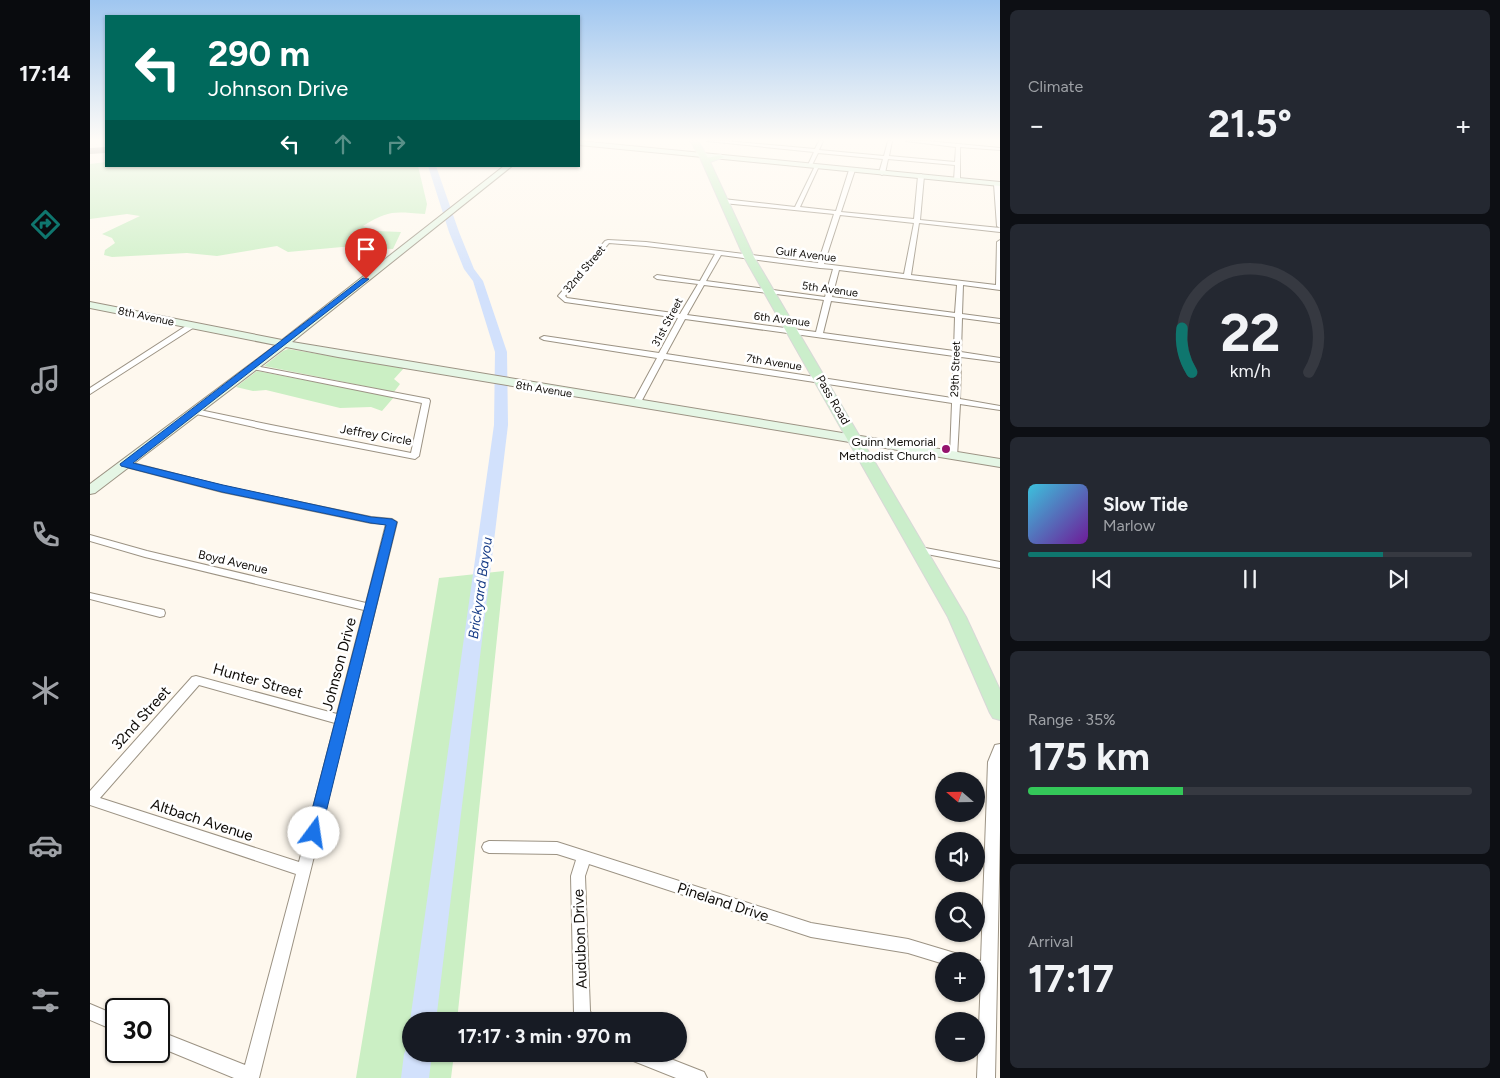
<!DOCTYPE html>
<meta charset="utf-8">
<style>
:root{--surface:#171b24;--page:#242831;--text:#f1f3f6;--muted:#9ea1a6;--line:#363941;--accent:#0f766e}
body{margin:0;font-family:Figtree,sans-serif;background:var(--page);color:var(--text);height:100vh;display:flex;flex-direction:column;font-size:19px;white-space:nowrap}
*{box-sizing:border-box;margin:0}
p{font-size:16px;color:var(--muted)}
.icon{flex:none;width:28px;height:28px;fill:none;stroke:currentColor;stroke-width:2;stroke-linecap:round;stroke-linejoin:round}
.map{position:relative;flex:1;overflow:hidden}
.sheet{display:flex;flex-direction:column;gap:10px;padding:10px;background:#0d0f14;width:500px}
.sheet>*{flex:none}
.guide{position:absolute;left:15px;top:15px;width:475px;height:152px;border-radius:0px;box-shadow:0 1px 4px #0004;background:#00695c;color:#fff;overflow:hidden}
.needle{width:32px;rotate:290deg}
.tools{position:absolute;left:845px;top:772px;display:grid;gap:10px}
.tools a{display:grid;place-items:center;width:50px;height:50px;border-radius:50%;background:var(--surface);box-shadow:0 1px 4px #0004;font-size:25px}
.speed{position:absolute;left:15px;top:998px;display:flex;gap:10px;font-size:25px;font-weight:700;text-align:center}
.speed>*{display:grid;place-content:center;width:65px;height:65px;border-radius:50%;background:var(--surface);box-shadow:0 1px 4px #0004;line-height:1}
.speed .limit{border:2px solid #111;border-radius:8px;background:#fff;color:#111}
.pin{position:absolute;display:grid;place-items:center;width:42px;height:42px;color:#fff;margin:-51px -21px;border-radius:50% 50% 50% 0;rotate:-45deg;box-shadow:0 0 5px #0007}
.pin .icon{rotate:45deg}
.me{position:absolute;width:55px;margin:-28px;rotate:14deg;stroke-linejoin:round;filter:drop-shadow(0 0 4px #0008)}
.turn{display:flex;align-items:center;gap:18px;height:105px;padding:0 20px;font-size:22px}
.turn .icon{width:65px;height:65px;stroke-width:2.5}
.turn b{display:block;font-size:35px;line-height:42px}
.lanes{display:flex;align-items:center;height:48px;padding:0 20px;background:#0003;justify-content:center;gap:25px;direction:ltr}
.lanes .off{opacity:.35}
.big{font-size:38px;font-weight:700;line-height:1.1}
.sheet .tile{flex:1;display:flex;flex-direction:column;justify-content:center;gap:8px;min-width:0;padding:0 18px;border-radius:8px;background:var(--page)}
.sheet .dial{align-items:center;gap:0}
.dial svg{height:130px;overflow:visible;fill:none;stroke:var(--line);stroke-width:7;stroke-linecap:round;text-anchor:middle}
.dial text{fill:var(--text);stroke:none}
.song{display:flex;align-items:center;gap:15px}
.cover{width:60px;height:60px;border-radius:8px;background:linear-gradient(135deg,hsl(190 70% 55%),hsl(280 70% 35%))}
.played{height:5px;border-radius:2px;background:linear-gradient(90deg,var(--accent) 80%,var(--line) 80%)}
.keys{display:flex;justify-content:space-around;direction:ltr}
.heat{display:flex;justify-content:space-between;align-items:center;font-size:28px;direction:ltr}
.charge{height:8px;border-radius:4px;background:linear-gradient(90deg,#34c759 35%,var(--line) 0)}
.trip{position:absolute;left:312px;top:1012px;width:285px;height:50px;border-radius:25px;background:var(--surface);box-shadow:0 1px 4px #0004;font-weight:700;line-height:50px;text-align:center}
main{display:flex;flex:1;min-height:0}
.tabs{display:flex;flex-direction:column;width:90px;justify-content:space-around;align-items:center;background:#090b0e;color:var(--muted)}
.tabs .icon{width:35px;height:35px}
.tabs .on{color:var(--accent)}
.tabs b{font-size:22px;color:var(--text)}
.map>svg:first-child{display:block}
</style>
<main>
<nav class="tabs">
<b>17:14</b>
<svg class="icon on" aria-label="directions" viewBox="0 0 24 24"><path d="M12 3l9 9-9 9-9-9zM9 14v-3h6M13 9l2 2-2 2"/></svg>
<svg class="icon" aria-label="music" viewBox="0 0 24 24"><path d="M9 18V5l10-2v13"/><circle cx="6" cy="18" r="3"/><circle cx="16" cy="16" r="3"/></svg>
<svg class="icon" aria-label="phone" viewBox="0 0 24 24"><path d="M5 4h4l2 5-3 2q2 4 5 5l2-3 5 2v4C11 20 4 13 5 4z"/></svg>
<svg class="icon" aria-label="climate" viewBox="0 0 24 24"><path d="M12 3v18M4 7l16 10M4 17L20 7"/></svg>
<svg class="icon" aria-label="car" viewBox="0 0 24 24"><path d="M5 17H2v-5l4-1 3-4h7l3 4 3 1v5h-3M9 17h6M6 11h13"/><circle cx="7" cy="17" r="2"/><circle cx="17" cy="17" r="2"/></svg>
<svg class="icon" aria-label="filters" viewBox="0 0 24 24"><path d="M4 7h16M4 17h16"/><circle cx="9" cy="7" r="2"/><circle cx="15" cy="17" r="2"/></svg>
</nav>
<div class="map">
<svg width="910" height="1078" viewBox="0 0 910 1078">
<rect width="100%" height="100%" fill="#fef8ee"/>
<!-- green -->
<path fill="#cbefc4" d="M16 162V166H328L337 204 335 214C305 212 300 209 273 226L287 231 311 232 303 249 252 247 198 252 187 246 127 256 97 253 22 257 14 255 15 250 25 243 22 238 12 234 50 216 37 214 0 219V164Z
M198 349 314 368 304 379 310 384 304 392 174 366 193 351Z
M167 371 304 397 292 411 281 407 250 408 176 390 163 391 146 387Z
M414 571 367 1021H321V1054H364L361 1078H266L349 578Z"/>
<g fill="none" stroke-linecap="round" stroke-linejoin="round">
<!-- river -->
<path fill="#d2e1fc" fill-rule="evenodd" d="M338 166H346L369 232 384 269 393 281 417 352 418 425 346 1021H321V1025L320 1021 404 425 405 352 383 281 374 269 359 232Z
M321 1043V1054H342L339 1078H311L314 1054 318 1044Z"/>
<!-- taxiway -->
<path fill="#98928b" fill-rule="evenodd" d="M16 147V153L0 154V148Z"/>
<defs>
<path id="street" d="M617 141H636L725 149 729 141H733L729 150 794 156 798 141H802L799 156 865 162 866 147 816 141H837L910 148V150L870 147V180L867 182 864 180 865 165 798 159 795 173 792 175 789 173 793 159 728 153 722 165 720 166 718 165 724 152Z
M727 165 729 166 710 207 746 211 759 170 762 168 765 170 751 212 824 219 828 176 831 174 834 176 830 220 910 228V232L829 223 821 275 906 285 907 242 910 240V290L873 285 872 314 910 319V323L872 318 871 352 910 358V362L871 357 870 399 910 406V410L870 404 867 457 864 458 860 455 862 403 574 359 550 404 546 406 542 404 567 358 454 340 450 338 454 336 569 353 588 318 475 302 468 296 515 241 518 240 556 242 728 263 744 214 633 203 630 201 633 199 705 207 725 166ZM750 215 824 223 814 274 734 264ZM519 243 556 246 625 254 610 281 567 275 564 277 567 279 608 284 590 314 477 298 475 296ZM631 255 730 268 743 269 735 297 616 281ZM749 270 867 285 865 313 742 297ZM614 285 734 300 726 332 597 315ZM741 301 865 317 864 351 733 333ZM595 319 864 356 862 398 576 354Z
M907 182 910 184V228L907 226 904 184Z
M99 324 106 326 0 394V388Z
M160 365 339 399 340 401 329 456 325 459 181 431 102 413V409H105L181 425 321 453 332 403 163 369 159 367Z
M35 461 133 486 281 517 302 519 307 522 169 1078H144L69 1047V1031L155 1065 206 874 0 805V791L102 677 106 676 247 714 274 610 55 557 0 541V535L57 551 276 603 296 524 281 523 132 492 32 466 31 464 32 462ZM109 685 245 723 209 862 10 798Z
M830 547 910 562V568L826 552 825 550Z
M0 593 70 609 74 610 75 613 74 616 70 617 0 599Z
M910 744V831L905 1078H887L891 976 886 975V961H882L886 960 891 961 898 762 905 745Z
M399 841 467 842 721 923 818 939 868 954 874 956 876 961H854V964L818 953 721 937 499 864 495 876 500 1011 505 1021H487L484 1014 481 876 486 860 467 854 399 853 394 851 392 847 394 843Z
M0 1004 26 1015V1031L0 1020Z
M539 1054H568L614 1072 617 1078H586L541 1060Z"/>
<path id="secondary" d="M489 141 910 182V186L489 145Z
M414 166H422L202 342 910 459V467L248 357 196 347 5 493 0 494V484L186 345 0 308V302L192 340Z"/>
<path id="primary" d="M600 141H608L618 158 630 155 634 157 620 162 664 257 876 617 910 690V720L903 718 900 713 858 617 654 257 609 155Z"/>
</defs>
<!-- street casing -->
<use href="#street" stroke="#9c9384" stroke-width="2"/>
<!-- secondary casing -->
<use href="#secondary" stroke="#9c9384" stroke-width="2"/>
<!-- primary casing -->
<use href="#primary" stroke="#d8d8d7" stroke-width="2"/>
<!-- street -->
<use href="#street" fill="#fff" fill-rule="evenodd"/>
<!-- secondary -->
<use href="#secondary" fill="#e5f6e5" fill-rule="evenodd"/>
<!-- primary -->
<use href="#primary" fill="#cbeecb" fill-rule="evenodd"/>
</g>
<!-- sky -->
<linearGradient id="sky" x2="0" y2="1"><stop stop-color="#9fc6f0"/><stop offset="0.48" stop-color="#fffcf7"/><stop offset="1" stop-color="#fffcf7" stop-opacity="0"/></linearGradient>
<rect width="910" height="292" fill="url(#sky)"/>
<!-- route -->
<path fill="#1a73e8" stroke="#114b97" d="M273 278 279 279 43 463 133 485 281 517 302 519 307 522 231 833 229 837 224 839 218 837 216 833 296 525 281 523 132 492 31 466 30 464Z"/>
<!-- markers -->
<circle fill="#95146d" stroke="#fff" stroke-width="2" cx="856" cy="449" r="5"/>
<g text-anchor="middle" stroke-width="5" stroke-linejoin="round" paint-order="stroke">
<!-- far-street labels -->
<g font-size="11" fill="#0e0b07" stroke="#fff">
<text transform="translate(716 254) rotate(7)" y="4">Gulf Avenue</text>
<text transform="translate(494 269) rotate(-50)" y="4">32nd Street</text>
<text transform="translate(740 289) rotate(8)" y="4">5th Avenue</text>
<text transform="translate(56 316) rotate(12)" y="4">8th Avenue</text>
<text transform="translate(692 319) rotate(7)" y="4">6th Avenue</text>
<text transform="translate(577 322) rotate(-62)" y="4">31st Street</text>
<text transform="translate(684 362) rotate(9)" y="4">7th Avenue</text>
<text transform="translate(865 369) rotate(-88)" y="4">29th Street</text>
<text transform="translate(454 389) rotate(9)" y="4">8th Avenue</text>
</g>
<!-- street labels -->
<g font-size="12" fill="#0e0b07" stroke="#fff">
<text transform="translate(743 400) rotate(60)" y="4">Pass Road</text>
<text transform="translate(286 435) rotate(10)" y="4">Jeffrey Circle</text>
<text transform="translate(143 562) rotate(13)" y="4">Boyd Avenue</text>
</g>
<!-- poi labels -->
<g font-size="12" fill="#0e0b07" stroke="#fff" text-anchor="end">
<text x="846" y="446">Guinn Memorial<tspan x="846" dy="14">Methodist Church</tspan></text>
</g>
<!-- water labels -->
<g font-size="14" font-style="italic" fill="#173c87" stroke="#fff">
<text transform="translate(390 588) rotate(-82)" y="5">Brickyard Bayou</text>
</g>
<!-- near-street labels -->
<g font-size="15" fill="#0e0b07" stroke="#fff">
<text transform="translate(249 664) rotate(-75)" y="5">Johnson Drive</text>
<text transform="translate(168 681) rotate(16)" y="5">Hunter Street</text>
<text transform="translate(51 718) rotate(-48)" y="5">32nd Street</text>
<text transform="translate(112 820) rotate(18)" y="5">Altbach Avenue</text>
<text transform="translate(633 902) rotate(18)" y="5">Pineland Drive</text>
<text transform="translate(490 939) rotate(-92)" y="5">Audubon Drive</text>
</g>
</g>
</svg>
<div class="tools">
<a><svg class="needle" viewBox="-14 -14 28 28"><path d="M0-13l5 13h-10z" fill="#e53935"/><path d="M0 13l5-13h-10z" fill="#9ea1a6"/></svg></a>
<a><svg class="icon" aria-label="sound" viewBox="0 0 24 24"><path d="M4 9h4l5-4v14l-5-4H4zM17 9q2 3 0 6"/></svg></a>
<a><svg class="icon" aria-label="search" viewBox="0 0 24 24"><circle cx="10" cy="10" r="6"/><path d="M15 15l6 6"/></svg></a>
<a>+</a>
<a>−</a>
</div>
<div class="speed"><div class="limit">30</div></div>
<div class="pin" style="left:276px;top:279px;background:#d93025"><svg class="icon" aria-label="arrive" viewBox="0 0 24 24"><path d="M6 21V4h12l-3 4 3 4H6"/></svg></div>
<svg class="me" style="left:224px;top:833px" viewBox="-20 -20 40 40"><circle r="19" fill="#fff"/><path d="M0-13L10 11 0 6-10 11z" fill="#1a73e8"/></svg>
<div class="trip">17:17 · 3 min · 970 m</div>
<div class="guide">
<div class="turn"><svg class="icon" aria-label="left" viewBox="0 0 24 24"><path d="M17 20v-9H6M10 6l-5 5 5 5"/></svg><div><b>290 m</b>Johnson Drive</div></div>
<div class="lanes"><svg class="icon" aria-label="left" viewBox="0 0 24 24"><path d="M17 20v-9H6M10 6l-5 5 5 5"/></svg><svg class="icon off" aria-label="ahead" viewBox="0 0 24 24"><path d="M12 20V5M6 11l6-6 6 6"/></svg><svg class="icon off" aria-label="right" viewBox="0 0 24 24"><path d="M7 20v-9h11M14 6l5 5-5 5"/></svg></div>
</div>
</div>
<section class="sheet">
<div class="tile"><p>Climate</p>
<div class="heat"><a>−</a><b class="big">21.5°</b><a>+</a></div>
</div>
<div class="tile dial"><svg viewBox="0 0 100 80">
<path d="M14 69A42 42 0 1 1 86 69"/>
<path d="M14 69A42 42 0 0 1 8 42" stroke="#0f766e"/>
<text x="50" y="56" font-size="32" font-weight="700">22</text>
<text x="50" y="72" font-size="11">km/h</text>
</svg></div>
<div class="tile">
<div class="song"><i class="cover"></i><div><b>Slow Tide</b><p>Marlow</p></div></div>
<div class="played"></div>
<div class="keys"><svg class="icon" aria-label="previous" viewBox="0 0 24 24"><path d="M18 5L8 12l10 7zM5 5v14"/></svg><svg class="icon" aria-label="pause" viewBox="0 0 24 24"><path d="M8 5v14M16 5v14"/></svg><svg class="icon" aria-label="next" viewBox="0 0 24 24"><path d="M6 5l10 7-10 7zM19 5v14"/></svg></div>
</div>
<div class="tile"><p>Range · 35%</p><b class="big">175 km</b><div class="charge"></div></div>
<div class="tile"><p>Arrival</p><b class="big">17:17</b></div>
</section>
</main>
